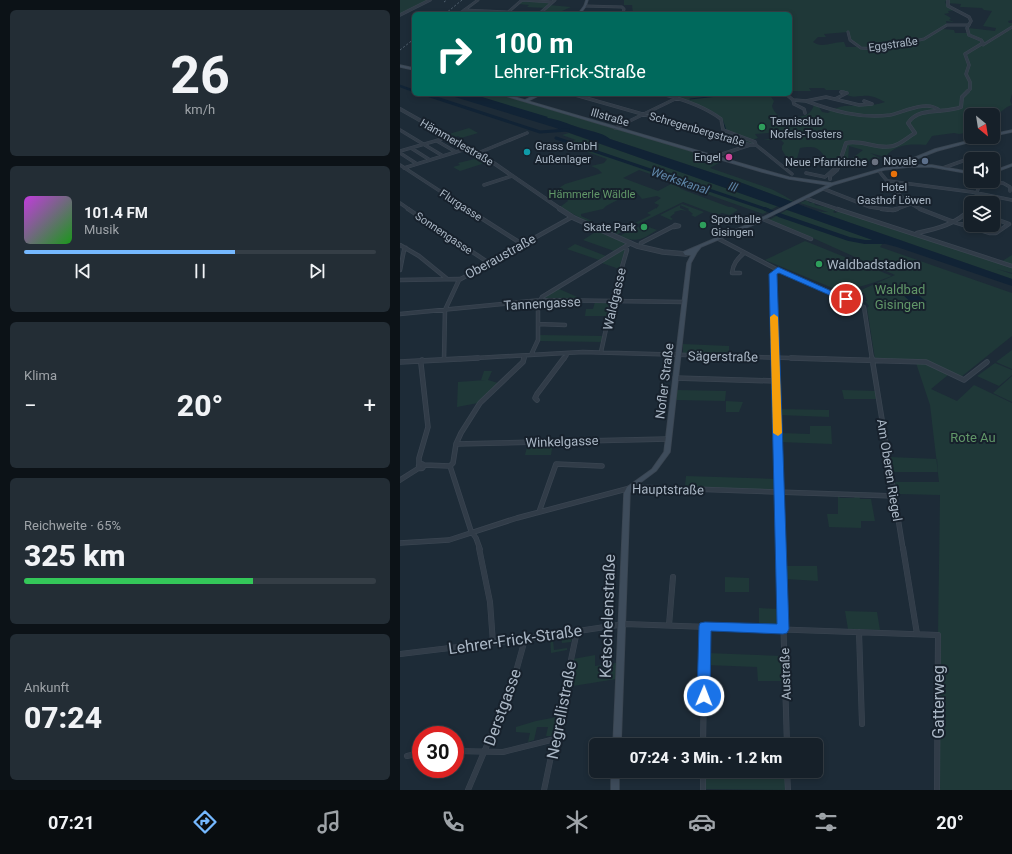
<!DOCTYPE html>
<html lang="de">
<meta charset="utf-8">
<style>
:root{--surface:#162029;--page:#232d35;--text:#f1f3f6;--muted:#9ea3a8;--line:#353e46;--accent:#75b8ff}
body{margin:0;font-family:Roboto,sans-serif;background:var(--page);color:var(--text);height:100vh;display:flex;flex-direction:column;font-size:15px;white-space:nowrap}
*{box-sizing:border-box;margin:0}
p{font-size:13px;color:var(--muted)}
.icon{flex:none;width:22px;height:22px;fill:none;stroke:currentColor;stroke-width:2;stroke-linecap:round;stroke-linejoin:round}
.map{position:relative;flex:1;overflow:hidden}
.drawer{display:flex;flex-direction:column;gap:10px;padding:10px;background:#0c1217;width:400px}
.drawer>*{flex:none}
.guide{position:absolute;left:12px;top:12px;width:380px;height:84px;border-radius:6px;box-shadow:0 2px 6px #0003,0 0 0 1px var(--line);background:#00695c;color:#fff;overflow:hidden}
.needle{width:26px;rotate:150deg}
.controls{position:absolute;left:564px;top:108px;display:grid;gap:8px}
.controls a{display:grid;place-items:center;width:36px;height:36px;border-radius:6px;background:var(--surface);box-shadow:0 2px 6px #0003,0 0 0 1px var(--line);font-size:20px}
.speed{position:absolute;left:12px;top:726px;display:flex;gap:8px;font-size:20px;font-weight:700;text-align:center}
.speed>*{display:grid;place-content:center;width:52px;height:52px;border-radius:50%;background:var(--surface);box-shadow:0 2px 6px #0003,0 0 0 1px var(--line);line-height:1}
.speed .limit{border:6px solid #d22;background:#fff;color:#111}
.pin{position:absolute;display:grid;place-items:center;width:34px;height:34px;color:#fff;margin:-17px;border:2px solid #fff;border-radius:50%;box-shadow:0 1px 4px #0007}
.me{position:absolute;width:44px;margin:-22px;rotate:1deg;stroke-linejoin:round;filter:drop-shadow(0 0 3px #0008)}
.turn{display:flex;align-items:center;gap:14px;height:84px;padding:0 16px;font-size:18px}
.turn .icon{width:52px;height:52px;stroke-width:2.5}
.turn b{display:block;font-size:28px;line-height:34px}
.big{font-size:30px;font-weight:800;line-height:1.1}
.drawer .card{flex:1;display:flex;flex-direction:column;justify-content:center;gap:6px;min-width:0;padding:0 14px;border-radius:6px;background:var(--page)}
.drawer .dial{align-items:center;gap:0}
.dial b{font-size:52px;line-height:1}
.song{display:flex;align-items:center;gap:12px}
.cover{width:48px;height:48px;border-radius:6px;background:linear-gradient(135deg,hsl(290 70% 55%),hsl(120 70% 35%))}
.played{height:4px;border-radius:2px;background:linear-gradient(90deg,var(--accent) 60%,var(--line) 60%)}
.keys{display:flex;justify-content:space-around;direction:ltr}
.heat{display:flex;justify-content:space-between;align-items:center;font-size:22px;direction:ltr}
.charge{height:6px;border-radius:3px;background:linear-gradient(90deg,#34c759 65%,var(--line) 0)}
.trip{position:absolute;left:189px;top:738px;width:234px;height:40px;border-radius:6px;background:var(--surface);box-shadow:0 2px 6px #0003,0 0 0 1px var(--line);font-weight:800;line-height:40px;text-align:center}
.dock{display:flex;height:64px;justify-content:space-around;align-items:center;background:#090d10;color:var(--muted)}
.dock .icon{width:28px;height:28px}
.dock .on{color:var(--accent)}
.dock b{font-size:18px;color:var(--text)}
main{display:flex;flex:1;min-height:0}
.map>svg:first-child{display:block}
</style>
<main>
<section class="drawer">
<div class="card dial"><b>26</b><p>km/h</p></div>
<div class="card">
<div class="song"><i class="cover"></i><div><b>101.4 FM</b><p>Musik</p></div></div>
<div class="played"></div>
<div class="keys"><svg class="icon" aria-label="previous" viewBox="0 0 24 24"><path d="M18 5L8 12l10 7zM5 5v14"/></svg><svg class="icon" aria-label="pause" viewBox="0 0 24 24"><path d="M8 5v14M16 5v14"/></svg><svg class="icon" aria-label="next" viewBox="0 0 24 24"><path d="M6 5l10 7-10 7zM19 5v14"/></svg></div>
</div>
<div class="card"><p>Klima</p>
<div class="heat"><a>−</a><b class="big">20°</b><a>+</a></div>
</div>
<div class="card"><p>Reichweite · 65%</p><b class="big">325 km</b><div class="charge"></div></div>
<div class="card"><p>Ankunft</p><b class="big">07:24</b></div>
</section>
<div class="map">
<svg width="612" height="790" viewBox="0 0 612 790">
<rect width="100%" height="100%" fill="#1d2b37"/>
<!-- green -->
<path fill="#1f3838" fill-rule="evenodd" d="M0 0H30L0 15Z
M224 0H547L545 2 547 6 555 10 548 11 549 13 544 14 551 18 549 20 554 22 546 21 547 25 542 27V29L554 30 555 33H567L568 35 576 39 570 35 568 28 595 31 596 28 583 26 592 11 584 10 582 8 561 7H560L561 4 547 3 548 0H612V20L608 21 609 23H612V26L591 40 588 44 594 38 609 29H612V94L610 101 612 105 607 107 593 118V115H571V132L559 134 554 133 532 136 526 145C509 144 496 144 485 157L470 153 482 159 473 157 469 160 470 161 456 168 446 165 454 161 451 159 463 150 449 146 448 160 443 163 427 160C418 146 415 146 400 148L394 169 382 150V146L384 143 381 140H363L381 137 380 132 355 134 358 138 352 140 357 144 353 145 320 136 326 132 323 130 320 118C302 107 282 100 262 94H369L374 101 372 106C374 114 386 124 395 121L397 117C406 116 411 114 414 105L419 107 422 112 428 113 430 112 428 110C434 110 438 107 444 106 458 105 472 107 485 102 477 98 471 95 463 96 456 96 454 98 447 95L450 93 441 90H426L424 88H409L411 91H390V14H308L309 12H299L294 14H233L232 5H224ZM448 32 451 40 463 48 458 47H446L444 42C434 41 422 49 413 42L418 37H426L424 34Z
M123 1 151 2 149 5 171 7 162 11H150L147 14H140L146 8 127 7 129 5 118 4Z
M72 94H101L324 160 310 168 371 189C389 197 407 213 428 212L400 203 407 200 410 203 414 202 415 205 437 209 433 212 435 213 441 211 484 225 483 226 498 231 501 230 599 263 612 255V273L597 269 612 274V279L425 214 334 180 210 139 195 132 147 118Z
M69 128 78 133 61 138 58 136 55 137 49 134Z
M169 133 364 201 378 206 363 214 239 170 223 178 258 191 271 184 277 185 281 189 329 207H332L338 210 330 215 322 213 317 215 283 202 216 235 202 229 205 227 208 229 219 224 229 228 235 225 233 224 251 215 247 213 256 208V209L259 205 254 203 261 198 257 196 242 199 237 193H231L206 206 203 209 181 214V216L192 221H186L160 207 168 201 159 188 165 184 202 173 198 169 191 166 204 163 207 159 165 144 176 140 162 135Z
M79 158 88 162 60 171 53 167 60 165 58 163Z
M282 204 304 212 295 217 291 215 293 214 288 210 289 209 280 205V208L287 211 281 210 274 212 275 213 270 217 273 219 271 220 260 215Z
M387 210 483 243 480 247 612 293V336L561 377 526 361 475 359 467 308 469 306 465 301H467L464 293H459V291L495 275 404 234 369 220Z
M243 225 257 230C243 238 239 244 219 236Z
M197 231 225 243V244L214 251 183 240Z
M405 241 492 276C473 283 455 290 435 289L365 260Z
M175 244 206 256 199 260 167 249Z
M221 249 225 250 219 269 199 262Z
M157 288 184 300 143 299 145 295 147 296 155 291Z
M195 302 210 303 208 316H185L186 309H193Z
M140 335 204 336 203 342 140 341Z
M283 344 329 346V356L283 354Z
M612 350V369L596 362Z
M516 363H525L548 375 531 389 557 401 574 385 612 403V790H539L538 635 540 495 500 494 497 493 495 484 496 482H539L530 405Z
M595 363 612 370V375L599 386 577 376Z
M84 371H92L88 380 98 383 78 403 57 407 58 382 86 380H81Z
M612 376V402L593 393Z
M277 390 326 391 325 401 276 400Z
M442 390 476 391 477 399H444Z
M326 401 343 402 339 412H326Z
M378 409 429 410V417L379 415Z
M410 426H431L432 444 380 442V433L410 434Z
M153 442 151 455H125L128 443Z
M490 457 537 459 538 472H493Z
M286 476 377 479 378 488 374 490 287 488 285 486Z
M438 495 440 498H454L455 495H459L460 499H471L475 521H461V528L429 527 427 514H438Z
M384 566H417L418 581 386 579 384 578Z
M325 577 349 578V592H325Z
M359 608 380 609V625L377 627 359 626Z
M445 611 477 612 480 630 448 629Z
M173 634 171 642 162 643 161 638 153 640 154 650 167 648V650L151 653 150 637Z
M307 653 382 656 383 681H358L357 667 306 665Z
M195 655V666L216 663V679L167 687 173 659Z
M157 717 152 736H146L148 727H137L134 740 128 742 130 733 116 732V727L136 721Z
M305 773 385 776 386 790 304 789Z"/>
<!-- water -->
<path fill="#112335" d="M45 94H72L148 117 147 118C158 119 168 124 177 127 187 131 203 132 210 139L334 180 425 214 612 279V286L497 247 478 242 153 127Z
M514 292 527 302 515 306 503 295Z"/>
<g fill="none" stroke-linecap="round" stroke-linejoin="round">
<!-- stream -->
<path stroke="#112335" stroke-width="1" d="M290 99 318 96
M309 110 319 116
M322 119 326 130"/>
<!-- canal-far2 -->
<path stroke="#112335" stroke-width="2.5" d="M0 86 14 91"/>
<!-- canal-far1 -->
<path stroke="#112335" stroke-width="3" d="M24 94 140 132 168 130
M156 138 368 210"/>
<!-- canal -->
<path stroke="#112335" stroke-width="4" d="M365 209 379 215 449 239 465 242H483"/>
<defs>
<path id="minor-far4" d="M185 6 222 7 224 9 223 14
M64 10 108 12
M59 14 78 0
M106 14 122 0 152 2
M107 14H119
M139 14 155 0
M448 32 450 40 461 48 477 49 524 39 547 25H569
M583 45 612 27
M441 92H444"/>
<path id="minor-far3" d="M172 94 351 145
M262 94C282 99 304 106 321 119L323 130 355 142 356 145
M386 94 393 100 394 104 404 109 405 113
M435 99 447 93 441 92
M393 100 406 101 426 97 459 105 472 104 464 101
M406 101C433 111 461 119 490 115 504 112 528 99 540 111
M215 128 277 98
M0 130 43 156
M37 141 56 152
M11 148 30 160
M0 151 49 137
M0 153 17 164
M78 153 127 133
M313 157 350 145H356L392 174
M0 165 69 210
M4 168 69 148
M543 168 568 159
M479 171C492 187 503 202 523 210
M406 173 425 177 434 169 438 168
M488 181 572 192 612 200
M581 182 603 183 610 187V191
M84 185 112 176
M424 189 470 207 490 210
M405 198 440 210
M0 203 10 210
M573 203 581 181
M494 210 510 204
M569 210 571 207"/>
<path id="minor-far2" d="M8 209 89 263
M67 209 122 244
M437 209 612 266
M482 209 493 210 497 209
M520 209 551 221 590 233H596L609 224 593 218
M363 219 411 239
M275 225 279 226 274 227Z
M579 229 587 225
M517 233C536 229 557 224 570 209
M317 238 378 270 464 307 472 359
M241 243 274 226
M0 245 19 256 46 278
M0 270 4 250 6 248
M340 273H332C333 264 337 259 344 253
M0 280 60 279
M0 314 142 300 284 302
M138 324 165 325
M201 352 212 301 227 250 226 246
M131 355 138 340V304L142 297 231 243
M44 359 45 310 59 280 172 217
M59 359 183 352 427 359
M124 359V356
M164 359 168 353
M376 359 373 274 378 270"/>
<path id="minor-far1" d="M375 358 381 549
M391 358 526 362 564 380 587 362
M472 358 503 549
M0 362 78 358
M275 378 376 381
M137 400 135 398 137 394 164 358
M56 444 268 439
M18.5 466a2.5 2.5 0 1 1 5 0a2.5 2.5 0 1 1-5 0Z
M19 464V458L28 427 21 364 22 360
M24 465 50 466
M50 466 71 531 76 538 80 549
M50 466 53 463 56 444 61 433 80 403 123 362 124 358
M0 480 19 468
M139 512 156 464 202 466
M0 543 49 540 117 518 234 487 495 496"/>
<path id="minor" d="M79 548 90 602 93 643
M381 548 387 745
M503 548 517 634
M269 625 273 577
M459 632 462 724
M0 654 125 639 225 624 538 635 537 790
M303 745 305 626
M55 751 103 752 155 739
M7 756 21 753
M303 771V790
M387 771 388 790
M68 790 112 686 125 639
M144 790 177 631"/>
<path id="tertiary-far2" d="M548 0V6L569 17 571 21 567 28 569 35 581 40 583 43 565 54 569 65 566 74 570 82V89L567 92
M0 15 30 0"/>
<path id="tertiary-far1" d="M0 109 85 157 162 210
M430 179V176L437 170 446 143C462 139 477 150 493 146 501 144 508 137 515 133L508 123C519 106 545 114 561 107L562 97 568 91"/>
<path id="tertiary" d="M160 209 174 218 237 246 263 252 286 254"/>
<path id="secondary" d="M186 0H188L186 6 180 14H178L184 6Z
M0 65 14 68V70L0 67Z
M99 94H104L125 100 137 94H142L128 101 364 170 389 177 432 183 484 168 513 165 510 160 511 159 535 149 583 137H589L537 151 514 160 516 165H532L571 172V174L532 167H509L484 170 433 185 353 225 301 247 297 252 291 263 270 452 256 471 232 489 230 493 221 745H213L224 493 227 487 252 469 264 452 287 263 291 255H285L283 252 351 223 428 185 389 179 362 172Z
M612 130V132L593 136V134Z
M612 164V166L593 173V171Z
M211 771H219V790H211Z"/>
</defs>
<!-- minor-far4 casing -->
<use href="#minor-far4" stroke="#3a4551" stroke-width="3"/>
<!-- minor-far3 casing -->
<use href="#minor-far3" stroke="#3a4551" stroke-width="3.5"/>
<!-- minor-far2 casing -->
<use href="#minor-far2" stroke="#3a4551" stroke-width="4.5"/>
<!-- minor-far1 casing -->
<use href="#minor-far1" stroke="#3a4551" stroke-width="5.5"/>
<!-- minor casing -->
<use href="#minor" stroke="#3a4551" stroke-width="6"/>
<!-- tertiary-far2 casing -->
<use href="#tertiary-far2" stroke="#3a4551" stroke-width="3.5"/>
<!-- tertiary-far1 casing -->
<use href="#tertiary-far1" stroke="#3a4551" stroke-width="4"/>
<!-- tertiary casing -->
<use href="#tertiary" stroke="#3a4551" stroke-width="5.5"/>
<!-- secondary casing -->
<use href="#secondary" stroke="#3a4551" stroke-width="1.5"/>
<!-- minor-far4 -->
<use href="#minor-far4" stroke="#313c48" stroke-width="2"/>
<!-- minor-far3 -->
<use href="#minor-far3" stroke="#313c48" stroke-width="2.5"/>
<!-- minor-far2 -->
<use href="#minor-far2" stroke="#313c48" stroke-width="3"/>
<!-- minor-far1 -->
<use href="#minor-far1" stroke="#313c48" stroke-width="4"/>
<!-- minor -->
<use href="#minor" stroke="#313c48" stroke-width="5"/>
<!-- tertiary-far2 -->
<use href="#tertiary-far2" stroke="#313c48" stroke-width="2.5"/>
<!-- tertiary-far1 -->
<use href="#tertiary-far1" stroke="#313c48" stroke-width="3"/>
<!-- tertiary -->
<use href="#tertiary" stroke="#313c48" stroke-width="4"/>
<!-- secondary -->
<use href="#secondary" fill="#3e4c5b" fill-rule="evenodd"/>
<!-- rail -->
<path stroke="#52616f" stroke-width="1" stroke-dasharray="2 2" stroke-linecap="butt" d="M44 2 47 0
M45 14 62 0
M0 50 14 39"/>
</g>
<!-- route -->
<path fill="#1a73e8" stroke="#114b97" d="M378 267 449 299 448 301H443L379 273 377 274 389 629 387 633 383 634 311 631 310 696 308 700 304 701 299 700 297 696 299 626 300 623 305 622 377 624 369 274Z"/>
<!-- slow -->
<path fill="#f59e0b" d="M374 314 378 317 382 433 378 436 373 433 370 317Z"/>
<!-- markers -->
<g fill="#2e9e5b" stroke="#17212c" stroke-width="1.5">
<circle cx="362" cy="127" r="4"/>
<circle cx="303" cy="225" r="4"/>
<circle cx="244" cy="227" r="4"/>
<circle cx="419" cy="264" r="4"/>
</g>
<circle fill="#0f9aa8" stroke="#17212c" stroke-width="1.5" cx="127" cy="152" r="4"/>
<circle fill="#d1479c" stroke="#17212c" stroke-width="1.5" cx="329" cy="157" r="4"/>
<circle fill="#5c6f8a" stroke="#17212c" stroke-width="1.5" cx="525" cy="161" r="4"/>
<circle fill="#6b7280" stroke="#17212c" stroke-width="1.5" cx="475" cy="162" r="4"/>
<circle fill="#e8710a" stroke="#17212c" stroke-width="1.5" cx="494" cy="174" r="4"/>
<g text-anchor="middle" stroke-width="4" stroke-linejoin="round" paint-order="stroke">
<!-- far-street labels -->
<g font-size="11" fill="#aab7c5" stroke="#17212c">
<text transform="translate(493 44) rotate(-8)" y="4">Eggstraße</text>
<text transform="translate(210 117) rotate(16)" y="4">Illstraße</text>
<text transform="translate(297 129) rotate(16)" y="4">Schregenbergstraße</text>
<text transform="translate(57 142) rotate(30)" y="4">Hämmerlestraße</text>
<text transform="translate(61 205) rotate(33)" y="4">Flurgasse</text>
<text transform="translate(44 233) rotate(34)" y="4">Sonnengasse</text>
</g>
<!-- far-poi labels -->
<g font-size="11" fill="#aab7c5" stroke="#17212c" text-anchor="end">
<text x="370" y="125" text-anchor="start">Tennisclub<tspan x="370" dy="13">Nofels-Tosters</tspan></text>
<text x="135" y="150" text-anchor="start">Grass GmbH<tspan x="135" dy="13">Außenlager</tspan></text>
<text x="321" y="161">Engel</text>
<text x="517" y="165">Novale</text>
<text x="467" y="166">Neue Pfarrkirche</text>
<text x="494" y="191" text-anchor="middle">Hotel<tspan x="494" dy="13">Gasthof Löwen</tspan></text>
<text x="311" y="223" text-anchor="start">Sporthalle<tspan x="311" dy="13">Gisingen</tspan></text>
<text x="236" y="231">Skate Park</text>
</g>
<!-- far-park labels -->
<g font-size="11" fill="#619768" stroke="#17212c">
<text x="192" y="198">Hämmerle Wäldle</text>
</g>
<!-- far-water labels -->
<g font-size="12" font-style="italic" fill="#5f86a8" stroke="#17212c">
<text transform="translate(280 181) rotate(19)" y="4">Werkskanal</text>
<text transform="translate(333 187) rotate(20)" y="4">Ill</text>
</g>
<!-- street labels -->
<g font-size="13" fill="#aab7c5" stroke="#17212c">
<text transform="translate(100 256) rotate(-29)" y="5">Oberaustraße</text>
<text transform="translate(214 299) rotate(-77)" y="5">Waldgasse</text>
<text transform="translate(142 303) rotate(-3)" y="5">Tannengasse</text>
<text transform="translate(323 356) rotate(1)" y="5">Sägerstraße</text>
<text transform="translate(264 381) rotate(-83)" y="5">Nofler Straße</text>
<text transform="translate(162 441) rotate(-2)" y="5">Winkelgasse</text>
<text transform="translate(490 470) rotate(81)" y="5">Am Oberen Riegel</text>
<text transform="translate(268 489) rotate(1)" y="5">Hauptstraße</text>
<text transform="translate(385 674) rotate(-92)" y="5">Austraße</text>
</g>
<!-- poi labels -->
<g font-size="13" fill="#aab7c5" stroke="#17212c" text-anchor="start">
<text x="427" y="269">Waldbadstadion</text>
</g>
<!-- park labels -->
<g font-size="13" fill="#619768" stroke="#17212c">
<text x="500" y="294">Waldbad<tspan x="500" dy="15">Gisingen</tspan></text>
<text x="573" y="442">Rote Au</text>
</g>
<!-- near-street labels -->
<g font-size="16" fill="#aab7c5" stroke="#17212c">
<text transform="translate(207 616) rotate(-88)" y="6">Ketschelenstraße</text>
<text transform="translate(115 639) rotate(-8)" y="6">Lehrer-Frick-Straße</text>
<text transform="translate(538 702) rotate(-90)" y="6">Gatterweg</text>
<text transform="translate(102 707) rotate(-70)" y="6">Derstgasse</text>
<text transform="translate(161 710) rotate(-79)" y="6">Negrellistraße</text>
</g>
</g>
</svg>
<div class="controls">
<a><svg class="needle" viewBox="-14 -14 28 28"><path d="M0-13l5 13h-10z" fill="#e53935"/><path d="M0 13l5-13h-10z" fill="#9ea3a8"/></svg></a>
<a><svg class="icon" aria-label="sound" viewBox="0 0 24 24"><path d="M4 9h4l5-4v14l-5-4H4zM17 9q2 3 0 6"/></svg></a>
<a><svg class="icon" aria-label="layers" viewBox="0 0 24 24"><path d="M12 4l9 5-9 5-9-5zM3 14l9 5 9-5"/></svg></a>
</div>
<div class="speed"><div class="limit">30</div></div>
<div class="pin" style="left:446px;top:299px;background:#d93025"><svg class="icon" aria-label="arrive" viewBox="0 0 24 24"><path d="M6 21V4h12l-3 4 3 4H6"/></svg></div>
<svg class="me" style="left:304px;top:696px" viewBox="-20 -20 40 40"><circle r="17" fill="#1a73e8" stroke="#fff" stroke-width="3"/><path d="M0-11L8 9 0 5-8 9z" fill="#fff"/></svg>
<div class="trip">07:24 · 3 Min. · 1.2 km</div>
<div class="guide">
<div class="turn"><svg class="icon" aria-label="right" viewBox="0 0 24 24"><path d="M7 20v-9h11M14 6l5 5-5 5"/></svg><div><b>100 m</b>Lehrer-Frick-Straße</div></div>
</div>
</div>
</main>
<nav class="dock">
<b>07:21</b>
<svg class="icon on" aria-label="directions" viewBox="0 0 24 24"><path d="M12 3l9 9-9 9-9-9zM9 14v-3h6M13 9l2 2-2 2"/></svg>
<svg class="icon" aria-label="music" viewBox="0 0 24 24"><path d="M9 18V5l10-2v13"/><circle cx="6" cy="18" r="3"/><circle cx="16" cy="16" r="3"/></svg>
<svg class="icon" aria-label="phone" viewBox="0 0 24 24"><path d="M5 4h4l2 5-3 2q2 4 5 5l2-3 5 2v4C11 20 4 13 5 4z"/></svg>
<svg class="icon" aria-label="climate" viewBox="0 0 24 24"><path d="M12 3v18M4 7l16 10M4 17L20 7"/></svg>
<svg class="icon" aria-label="car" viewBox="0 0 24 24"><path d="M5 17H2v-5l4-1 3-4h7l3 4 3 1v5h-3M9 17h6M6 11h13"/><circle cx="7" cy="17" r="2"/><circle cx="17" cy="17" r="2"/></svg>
<svg class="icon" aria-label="filters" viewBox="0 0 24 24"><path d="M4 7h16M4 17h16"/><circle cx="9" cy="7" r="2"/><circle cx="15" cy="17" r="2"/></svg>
<b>20°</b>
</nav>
